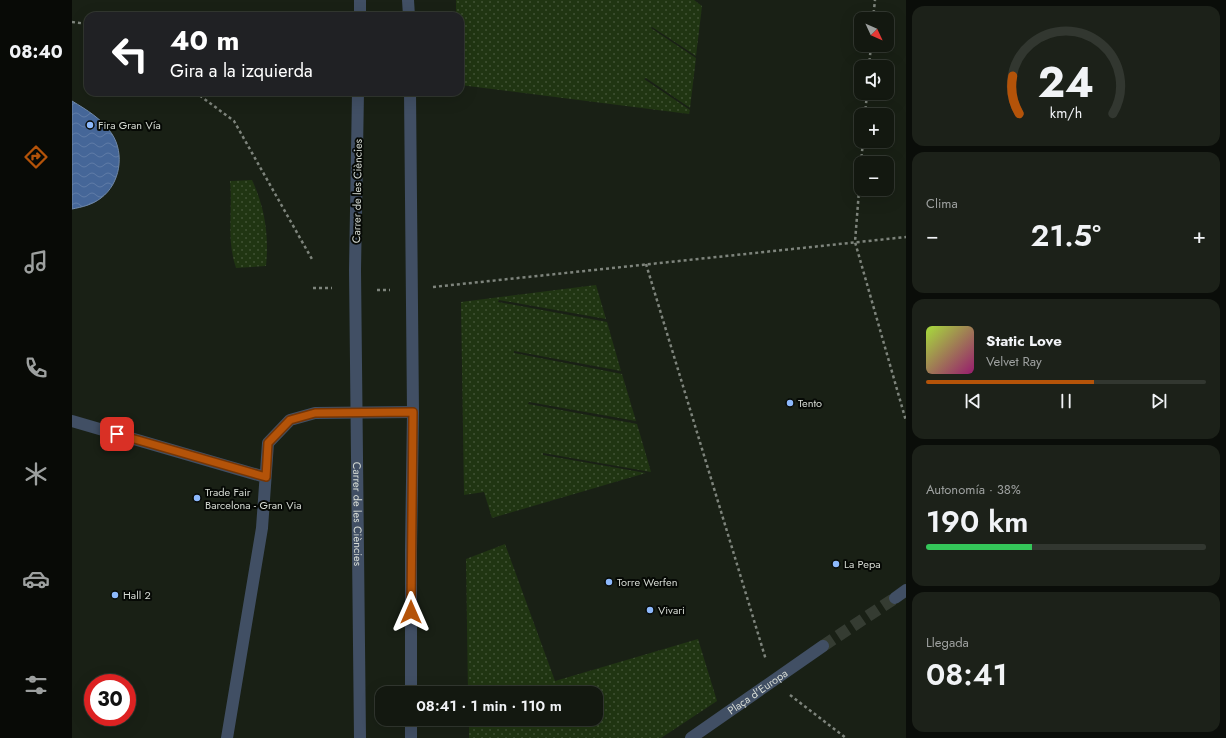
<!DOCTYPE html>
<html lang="es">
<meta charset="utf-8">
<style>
:root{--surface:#131810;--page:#1c2119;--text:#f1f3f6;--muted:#9da09f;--line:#323730;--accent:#b45309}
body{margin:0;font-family:Jost,sans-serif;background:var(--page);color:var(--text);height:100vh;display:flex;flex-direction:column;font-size:15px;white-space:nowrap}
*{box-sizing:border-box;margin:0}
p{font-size:13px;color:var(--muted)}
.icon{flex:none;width:22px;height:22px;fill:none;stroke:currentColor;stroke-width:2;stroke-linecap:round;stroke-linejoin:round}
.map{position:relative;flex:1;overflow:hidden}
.details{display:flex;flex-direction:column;gap:6px;padding:6px;background:#0a0d09;width:320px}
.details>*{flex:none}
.guide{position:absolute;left:12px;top:12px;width:380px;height:84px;border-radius:12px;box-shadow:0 4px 16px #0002,0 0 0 1px var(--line);background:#202124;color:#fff;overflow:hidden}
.needle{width:26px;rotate:134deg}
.buttons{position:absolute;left:782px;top:12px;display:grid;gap:8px}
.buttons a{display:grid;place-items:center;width:40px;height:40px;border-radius:8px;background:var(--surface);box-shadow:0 4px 16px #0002,0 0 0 1px var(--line);font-size:20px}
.speed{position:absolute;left:12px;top:674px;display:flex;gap:8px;font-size:20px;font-weight:700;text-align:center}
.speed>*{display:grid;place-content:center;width:52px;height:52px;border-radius:50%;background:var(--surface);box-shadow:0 4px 16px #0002,0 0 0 1px var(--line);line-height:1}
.speed .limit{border:6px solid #d22;background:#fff;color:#111}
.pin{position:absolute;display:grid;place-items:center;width:34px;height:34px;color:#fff;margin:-17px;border-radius:8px;box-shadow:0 2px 6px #0006}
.me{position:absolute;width:44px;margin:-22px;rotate:0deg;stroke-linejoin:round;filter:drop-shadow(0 0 3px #0008)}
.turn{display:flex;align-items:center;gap:14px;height:84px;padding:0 20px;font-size:18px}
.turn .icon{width:52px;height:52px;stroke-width:2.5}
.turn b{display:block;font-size:28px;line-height:34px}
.big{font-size:30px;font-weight:600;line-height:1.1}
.details .card{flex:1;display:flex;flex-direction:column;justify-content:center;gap:6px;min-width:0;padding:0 14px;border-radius:12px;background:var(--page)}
.details .dial{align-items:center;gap:0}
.dial svg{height:104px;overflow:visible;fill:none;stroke:var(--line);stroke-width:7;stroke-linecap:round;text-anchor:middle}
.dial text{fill:var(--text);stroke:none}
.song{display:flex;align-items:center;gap:12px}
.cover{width:48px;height:48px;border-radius:6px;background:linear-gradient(135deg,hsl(80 70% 55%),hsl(320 70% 35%))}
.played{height:4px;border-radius:2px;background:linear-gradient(90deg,var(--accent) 60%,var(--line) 60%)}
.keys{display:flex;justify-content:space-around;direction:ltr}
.heat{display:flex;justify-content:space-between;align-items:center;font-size:22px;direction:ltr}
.charge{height:6px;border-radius:3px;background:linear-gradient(90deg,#34c759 38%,var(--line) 0)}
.trip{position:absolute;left:303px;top:686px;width:228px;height:40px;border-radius:12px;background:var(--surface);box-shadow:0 4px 16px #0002,0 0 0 1px var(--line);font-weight:600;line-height:40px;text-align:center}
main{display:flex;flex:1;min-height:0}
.dock{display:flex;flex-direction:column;width:72px;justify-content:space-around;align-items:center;background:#080a06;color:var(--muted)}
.dock .icon{width:28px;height:28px}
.dock .current{color:var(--accent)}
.dock b{font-size:18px;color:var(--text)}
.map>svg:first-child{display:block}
</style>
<main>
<nav class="dock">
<b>08:40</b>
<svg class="icon current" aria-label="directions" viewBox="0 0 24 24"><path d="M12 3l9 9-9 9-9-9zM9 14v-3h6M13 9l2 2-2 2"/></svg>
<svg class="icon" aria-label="music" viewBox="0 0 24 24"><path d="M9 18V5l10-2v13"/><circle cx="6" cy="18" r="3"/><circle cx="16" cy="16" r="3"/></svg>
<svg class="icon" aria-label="phone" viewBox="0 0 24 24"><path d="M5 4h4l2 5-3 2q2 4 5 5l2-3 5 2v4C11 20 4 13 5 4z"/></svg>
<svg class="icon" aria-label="climate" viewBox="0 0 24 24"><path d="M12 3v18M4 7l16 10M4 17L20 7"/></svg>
<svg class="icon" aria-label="car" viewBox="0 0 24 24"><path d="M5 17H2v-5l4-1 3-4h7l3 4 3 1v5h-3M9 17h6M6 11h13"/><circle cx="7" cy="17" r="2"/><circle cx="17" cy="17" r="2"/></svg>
<svg class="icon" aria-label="filters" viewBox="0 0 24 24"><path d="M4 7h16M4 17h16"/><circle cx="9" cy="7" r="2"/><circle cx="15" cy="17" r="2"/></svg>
</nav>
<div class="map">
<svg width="834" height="738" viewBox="0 0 834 738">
<defs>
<pattern id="grass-dots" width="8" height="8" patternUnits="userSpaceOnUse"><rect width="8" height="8" fill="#203512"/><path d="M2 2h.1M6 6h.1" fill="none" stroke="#405234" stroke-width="1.8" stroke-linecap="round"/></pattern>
<pattern id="water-waves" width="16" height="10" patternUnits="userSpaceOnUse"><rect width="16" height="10" fill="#456698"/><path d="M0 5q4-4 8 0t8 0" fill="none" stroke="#5f7ba6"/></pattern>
</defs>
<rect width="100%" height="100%" fill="#192015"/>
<!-- grass -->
<path fill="url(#grass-dots)" d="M384 0H622L630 6 624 56 580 27 579 28 624 58 618 108 574 78 572 79 618 110 617 114 388 85V16H384Z
M180 180C193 208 197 235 194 266L164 268C154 238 161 211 158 181Z
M524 285 534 319 427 300 426 302 535 322 549 371 442 351V353L550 374 564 421 457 402 456 404 565 424 579 472 471 453V455L574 473 420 518 412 492 392 495 389 302Z
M433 544 483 681 626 639 645 701 589 738H397V719H524V693H396L394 559Z"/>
<!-- water -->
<path fill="url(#water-waves)" stroke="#7089aa" d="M0 101C15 110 30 119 40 134 53 154 48 184 29 198 20 205 10 207 0 209Z"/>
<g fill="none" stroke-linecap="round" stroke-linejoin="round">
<!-- street-tunnel -->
<path stroke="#353c32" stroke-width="12" stroke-dasharray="12 6" stroke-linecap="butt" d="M751 646 823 598"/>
<!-- path -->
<path stroke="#7e847c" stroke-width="2.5" stroke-dasharray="3 3" stroke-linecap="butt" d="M801 19 803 0
M0 22 16 24
M797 67 799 45
M123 92 162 121 241 261
M793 115 795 93
M789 163 791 141
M789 165 783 242 834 421
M574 264 694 660
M361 287 834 237
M241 288H260
M305 290H318
M718 695 774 738"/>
<!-- lane -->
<path stroke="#414f64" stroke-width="12" d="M0 421 193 477
M155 738 190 528 196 443 218 420 243 413 341 412"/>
<!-- street -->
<g stroke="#414f64" stroke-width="12">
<path d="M336 0 337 16"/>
<path d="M288 16V0"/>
<path id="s1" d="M286 92 283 270 288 738"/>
<path d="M338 92 341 412 339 550V693"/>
<path d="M823 598 834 590"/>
<path d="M339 719V738"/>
<path id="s2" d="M619 738 751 646"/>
</g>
</g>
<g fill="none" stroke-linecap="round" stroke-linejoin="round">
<defs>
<path id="route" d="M45 434 194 477 196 443 218 420 243 413 341 412 339 612"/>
</defs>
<!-- route casing -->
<use href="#route" stroke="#753606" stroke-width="10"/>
<!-- route -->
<use href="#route" stroke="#b45309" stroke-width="7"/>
</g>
<!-- markers -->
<g fill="#8db9fc" stroke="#060905" stroke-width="1.5">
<circle cx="18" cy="125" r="4"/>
<circle cx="718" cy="403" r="4"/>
<circle cx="125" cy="498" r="4"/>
<circle cx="764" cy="564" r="4"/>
<circle cx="537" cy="582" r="4"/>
<circle cx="43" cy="595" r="4"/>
<circle cx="578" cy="610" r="4"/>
</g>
<g text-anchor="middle" stroke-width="4" stroke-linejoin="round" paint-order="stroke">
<!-- poi labels -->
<g font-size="11" fill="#d6dbd4" stroke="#060905" text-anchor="start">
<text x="26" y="129">Fira Gran Vía</text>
<text x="726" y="407">Tento</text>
<text x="133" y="496">Trade Fair<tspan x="133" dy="13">Barcelona - Gran Via</tspan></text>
<text x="772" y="568">La Pepa</text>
<text x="545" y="586">Torre Werfen</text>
<text x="51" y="599">Hall 2</text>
<text x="586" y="614">Vivari</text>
</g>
<!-- street labels -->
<g font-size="11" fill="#d6dbd4" stroke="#060905">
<text transform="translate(285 191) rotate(-89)" y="4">Carrer de les Ciències</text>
<text dy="4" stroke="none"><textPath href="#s1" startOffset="422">Carrer de les Ciències</textPath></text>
<text dy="4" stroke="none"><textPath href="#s2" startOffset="81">Plaça d'Europa</textPath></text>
</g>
</g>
</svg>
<div class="buttons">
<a><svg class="needle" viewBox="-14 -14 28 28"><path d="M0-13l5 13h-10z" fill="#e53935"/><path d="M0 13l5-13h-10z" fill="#9da09f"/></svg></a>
<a><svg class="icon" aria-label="sound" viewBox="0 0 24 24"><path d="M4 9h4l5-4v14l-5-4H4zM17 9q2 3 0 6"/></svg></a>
<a>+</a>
<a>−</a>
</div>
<div class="speed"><div class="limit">30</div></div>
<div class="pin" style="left:45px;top:434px;background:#d93025"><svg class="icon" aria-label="arrive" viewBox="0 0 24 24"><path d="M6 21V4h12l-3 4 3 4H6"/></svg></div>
<svg class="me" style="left:339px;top:612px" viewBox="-20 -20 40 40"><path d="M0-17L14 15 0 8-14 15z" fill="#b45309" stroke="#fff" stroke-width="4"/></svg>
<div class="trip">08:41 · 1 min · 110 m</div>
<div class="guide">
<div class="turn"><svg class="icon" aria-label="left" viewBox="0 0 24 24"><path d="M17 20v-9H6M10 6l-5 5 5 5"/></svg><div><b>40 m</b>Gira a la izquierda</div></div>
</div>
</div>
<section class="details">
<div class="card dial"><svg viewBox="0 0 100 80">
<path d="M14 69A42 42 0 1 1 86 69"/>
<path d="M14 69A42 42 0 0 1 9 40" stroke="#b45309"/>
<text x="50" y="56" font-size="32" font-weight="700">24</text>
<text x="50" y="72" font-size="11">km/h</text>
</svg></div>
<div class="card"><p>Clima</p>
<div class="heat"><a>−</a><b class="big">21.5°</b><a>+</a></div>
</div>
<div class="card">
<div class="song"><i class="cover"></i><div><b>Static Love</b><p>Velvet Ray</p></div></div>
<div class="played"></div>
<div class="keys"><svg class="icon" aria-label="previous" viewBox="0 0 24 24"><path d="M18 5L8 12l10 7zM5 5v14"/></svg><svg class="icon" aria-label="pause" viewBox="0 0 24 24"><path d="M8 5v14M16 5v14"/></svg><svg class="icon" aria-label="next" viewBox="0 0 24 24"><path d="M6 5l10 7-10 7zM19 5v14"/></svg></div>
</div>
<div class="card"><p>Autonomía · 38%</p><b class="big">190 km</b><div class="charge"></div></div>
<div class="card"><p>Llegada</p><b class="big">08:41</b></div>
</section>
</main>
